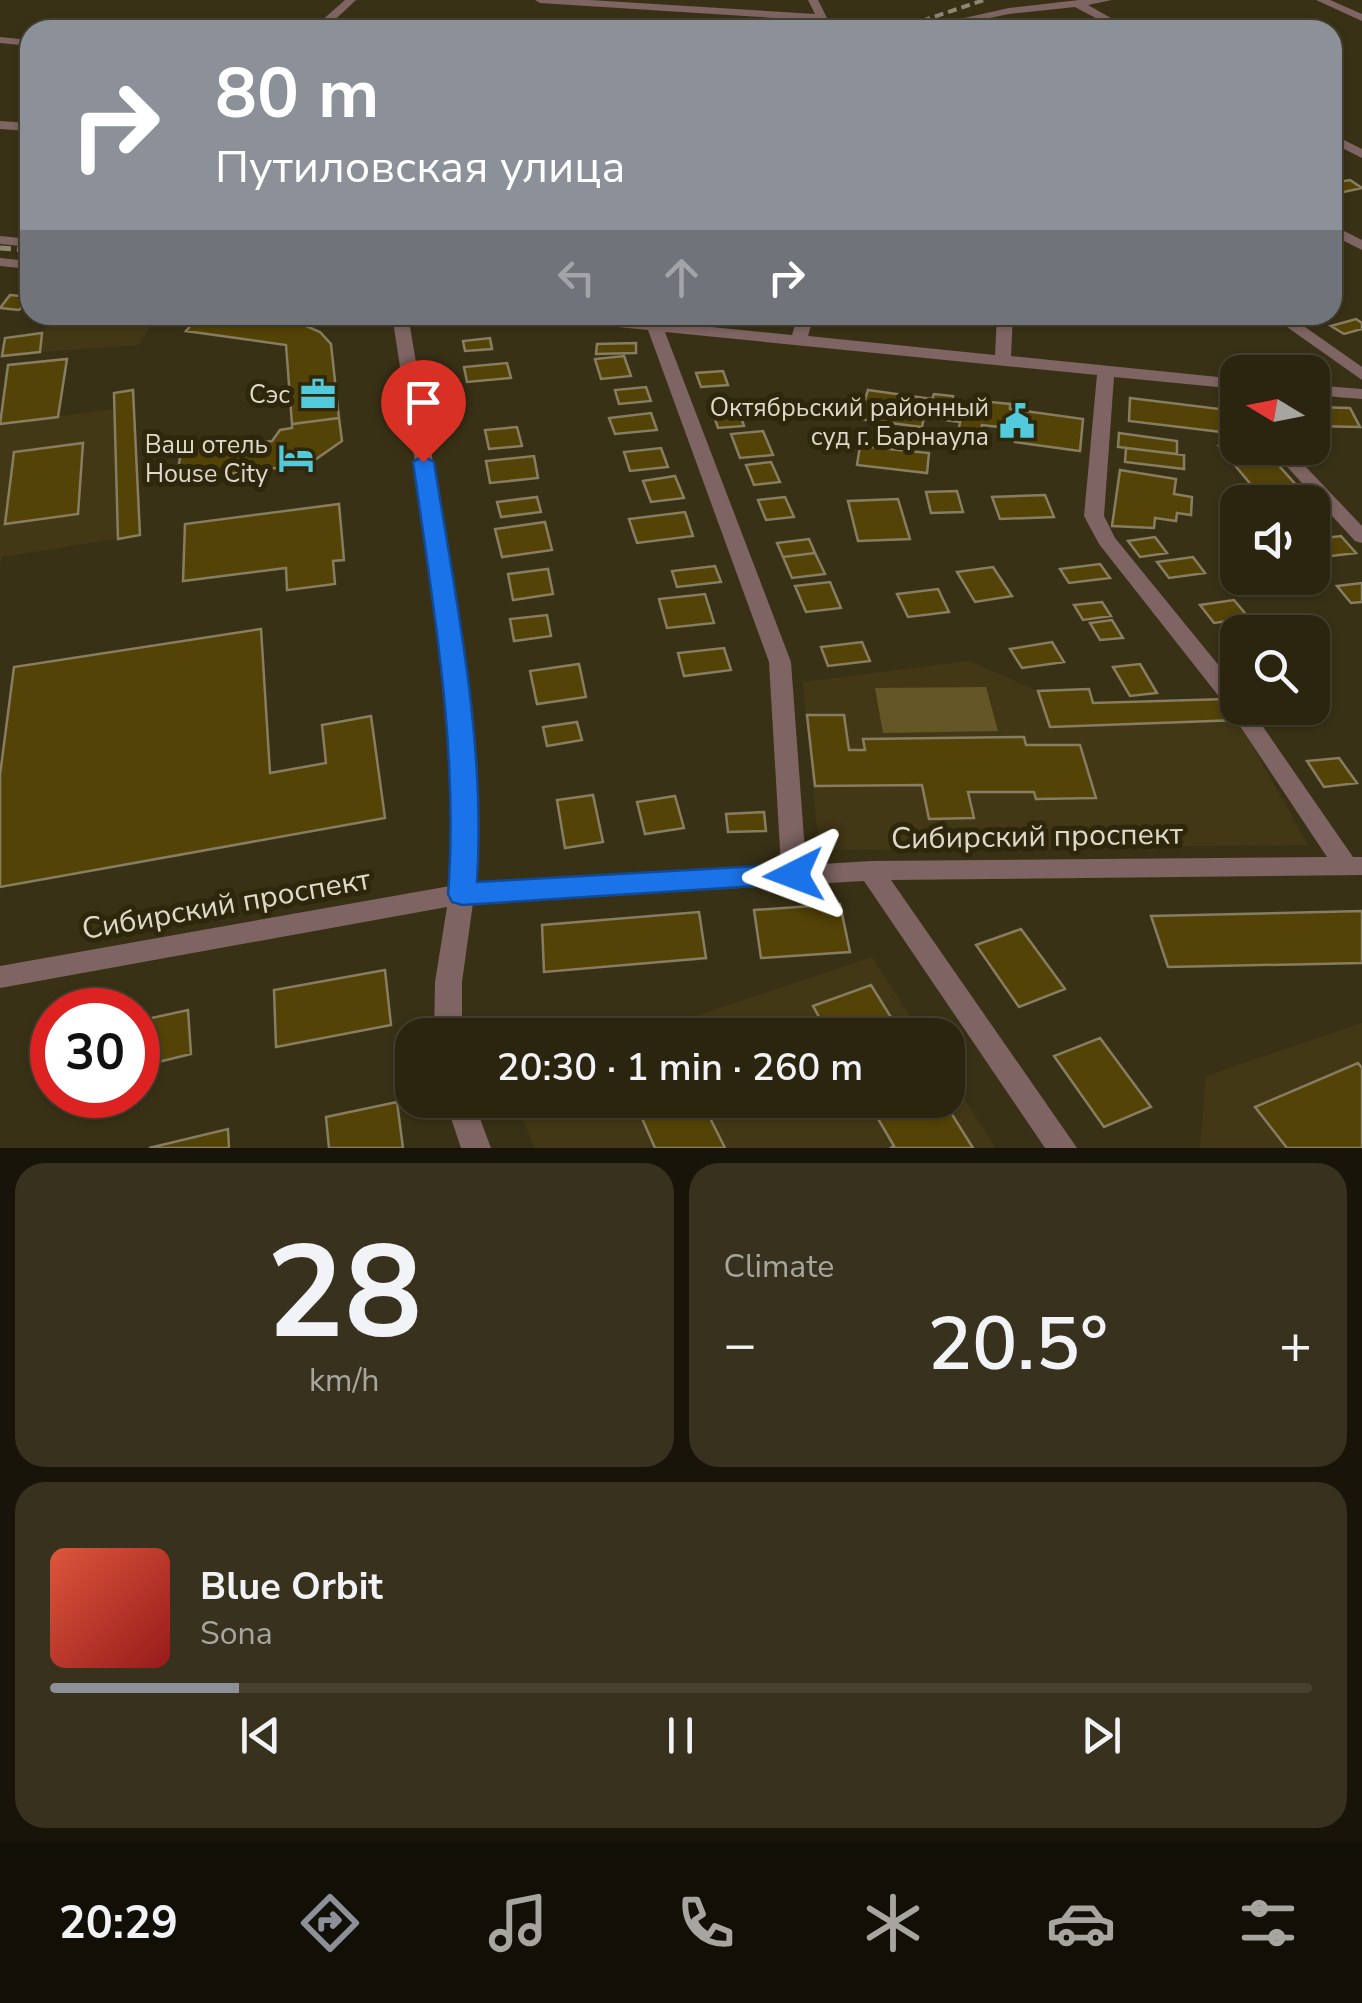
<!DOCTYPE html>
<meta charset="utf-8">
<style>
:root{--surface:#2b2510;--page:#37311e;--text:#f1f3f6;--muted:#a6a59f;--line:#474230;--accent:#8c9099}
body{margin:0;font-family:"Nunito Sans",sans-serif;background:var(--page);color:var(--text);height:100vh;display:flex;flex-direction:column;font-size:38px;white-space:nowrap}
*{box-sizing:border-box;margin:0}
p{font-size:32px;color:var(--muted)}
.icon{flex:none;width:55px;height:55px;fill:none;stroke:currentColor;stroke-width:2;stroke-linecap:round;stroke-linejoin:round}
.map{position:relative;height:1148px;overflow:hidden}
.side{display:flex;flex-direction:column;gap:15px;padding:15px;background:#181409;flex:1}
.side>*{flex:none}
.guide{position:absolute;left:20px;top:20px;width:1322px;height:305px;border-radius:30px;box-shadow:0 2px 8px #0004,0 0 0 2px var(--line);background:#8c9099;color:#fff;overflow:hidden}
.needle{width:65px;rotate:280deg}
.fabs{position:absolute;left:1220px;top:355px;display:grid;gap:20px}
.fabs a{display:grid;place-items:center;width:110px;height:110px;border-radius:20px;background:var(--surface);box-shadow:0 2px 8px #0004,0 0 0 2px var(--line);font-size:50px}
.speed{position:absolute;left:30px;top:988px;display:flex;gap:20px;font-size:50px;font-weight:700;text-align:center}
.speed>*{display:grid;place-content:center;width:130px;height:130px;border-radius:50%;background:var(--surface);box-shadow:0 2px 8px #0004,0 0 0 2px var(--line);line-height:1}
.speed .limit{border:15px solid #d22;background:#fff;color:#111}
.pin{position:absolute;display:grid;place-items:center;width:85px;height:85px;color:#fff;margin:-102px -42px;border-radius:50% 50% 50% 0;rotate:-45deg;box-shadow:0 0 10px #0007}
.pin .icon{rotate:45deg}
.me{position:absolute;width:110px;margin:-55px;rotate:267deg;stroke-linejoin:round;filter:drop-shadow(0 0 8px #0008)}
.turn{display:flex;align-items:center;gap:35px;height:210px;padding:0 30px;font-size:45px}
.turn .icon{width:130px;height:130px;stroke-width:2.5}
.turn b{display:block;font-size:70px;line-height:85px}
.lanes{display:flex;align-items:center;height:95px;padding:0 30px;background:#0003;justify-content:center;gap:50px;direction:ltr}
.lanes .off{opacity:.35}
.big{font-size:75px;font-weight:600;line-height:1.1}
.side .widget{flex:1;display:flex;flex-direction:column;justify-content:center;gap:15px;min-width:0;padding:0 35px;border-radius:30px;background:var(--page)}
.side .dial{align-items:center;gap:0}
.dial b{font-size:130px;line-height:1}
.song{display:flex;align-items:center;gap:30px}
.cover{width:120px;height:120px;border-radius:15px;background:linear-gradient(135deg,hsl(10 70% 55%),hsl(0 70% 35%))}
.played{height:10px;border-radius:5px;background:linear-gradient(90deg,var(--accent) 15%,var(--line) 15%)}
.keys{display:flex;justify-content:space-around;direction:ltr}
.heat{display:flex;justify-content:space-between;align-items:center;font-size:55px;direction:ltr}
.side .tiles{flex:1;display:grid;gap:15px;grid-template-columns:1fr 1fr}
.widget:last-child{grid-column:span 2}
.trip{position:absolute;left:395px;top:1018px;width:570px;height:100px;border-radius:30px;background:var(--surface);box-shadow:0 2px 8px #0004,0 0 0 2px var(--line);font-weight:600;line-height:100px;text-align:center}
.menu{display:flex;height:160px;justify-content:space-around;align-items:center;background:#110f06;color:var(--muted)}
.menu .icon{width:70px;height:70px}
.menu .active{color:var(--accent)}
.menu b{font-size:45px;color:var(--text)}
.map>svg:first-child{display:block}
</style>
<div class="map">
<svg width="1362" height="1148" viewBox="0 0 1362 1148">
<rect width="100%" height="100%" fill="#393116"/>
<!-- built -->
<path fill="#433816" d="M55 315H157L139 345 40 352 42 333Z
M133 390 140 535 2 557 0 566V424L114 409V393Z
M969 661 1038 691 1089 689 1094 703 1226 699 1308 845 819 850 803 682Z
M872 957 922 1035H640Z
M1362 1023V1148H1200L1206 1076Z
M948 1074 996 1148H534L516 1100H948Z"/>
<!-- green -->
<path fill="#655628" d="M986 687 998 731 883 733 875 688Z"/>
<!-- building -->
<path fill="#544306" stroke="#877d61" stroke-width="2.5" d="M1350 180 1362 188 1339 193 1332 189V183Z
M10 295 30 297V300L19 310 0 308Z
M200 315 297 322 320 332 331 344 339 418 292 424 286 345 186 331Z
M1021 315H1134V317L1112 324Z
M1356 319 1362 323V329L1344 334 1331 326Z
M42 333 40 352 2 356 5 338Z
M490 338 492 349 465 351 463 341Z
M636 343V353L596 354 597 344Z
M624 356 631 376 601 379 595 359Z
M67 359 58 417 0 424 8 365Z
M507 363 511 378 467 382 464 367Z
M723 371 728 385 701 387 696 373Z
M646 387 651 401 619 404 615 390Z
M133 390 140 535 118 539 114 393Z
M868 390 932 399 934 394 953 396 952 402 990 407 991 402 1010 404V409L1083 419 1080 451 1015 442 1017 429 982 425 980 436 958 433 960 422 924 417 922 427 859 419Z
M1130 398 1228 410 1230 433 1129 421Z
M1312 407 1350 408 1360 427 1312 426Z
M651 413 657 430 615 434 609 418Z
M740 414 744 426 718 428 714 416Z
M339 418 342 441 309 464 188 479 178 469 181 452 272 441 280 430 292 428V424Z
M517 427 522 446 489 449 485 430Z
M763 431 773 455 740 458 731 434Z
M1119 433 1177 441V454L1118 447Z
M83 443 78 514 5 524 14 452Z
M1238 444V448H1263L1298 487 1257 492 1219 446Z
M860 446 929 453 927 473 857 465Z
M661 448 668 467 630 471 624 452Z
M1126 448 1184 455V469L1125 462Z
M534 456 538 478 490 483 486 461Z
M771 462 780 482 754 485 746 465Z
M1120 470 1176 479 1174 494 1192 497 1191 515 1177 513 1176 521 1155 518 1154 528 1112 526Z
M675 476 684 498 651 502 643 481Z
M957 491 963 512 931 513 926 492Z
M1045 495 1054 517 1000 519 992 497Z
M537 497 541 512 501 517 497 502Z
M785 497 794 517 766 520 758 500Z
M898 499 910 539 858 541 848 501Z
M339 504 344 560 333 561 335 584 287 590 286 568 183 581 185 524Z
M685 512 693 536 637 543 629 519Z
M545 522 552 550 502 557 495 529Z
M1341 536 1356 553 1331 556 1316 539Z
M1155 537 1167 553 1140 557 1128 541Z
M809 539 815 553 783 557 777 543Z
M815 553 825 574 792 578 783 557Z
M1193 557 1205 573 1169 578 1157 562Z
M1100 564 1110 578 1069 583 1060 569Z
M715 566 721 582 677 587 672 571Z
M993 567 1012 596 975 602 957 572Z
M548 569 553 594 513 600 508 574Z
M830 582 841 608 806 612 795 586Z
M1362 583V602L1351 603 1337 586Z
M938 589 949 612 908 617 897 594Z
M705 594 714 623 667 628 659 599Z
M1234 600 1249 618 1214 623 1200 605Z
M1102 602 1111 616 1083 620 1074 605Z
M547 615 551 636 514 641 510 619Z
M1112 620 1123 638 1100 640 1090 623Z
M261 629 270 773 326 763 322 725 371 716 385 818 0 887V775L14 667Z
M862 642 870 661 828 666 821 647Z
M1052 642 1064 662 1022 668 1010 649Z
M724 648 731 670 684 676 678 653Z
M579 664 586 697 537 704 530 671Z
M1140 664 1157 693 1130 696 1113 667Z
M1089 689 1093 703 1226 699 1238 720 1050 727 1038 691Z
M1271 708H1303L1311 718 1280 722Z
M807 715H844L849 750H865L863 739 1024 737 1026 745H1080L1096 798 1036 799 1034 792H968L974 818 929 819 922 785 815 786Z
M577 722 582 740 547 746 543 727Z
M1339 758 1357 783 1324 787 1307 761Z
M593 795 603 842 565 848 557 800Z
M675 796 684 828 645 834 637 802Z
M764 812 766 831 728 832 726 814Z
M840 904 850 952 761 958 754 910Z
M1362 911V963L1168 967 1151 916Z
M699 912 706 958 544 972 542 925Z
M1021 929 1065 989 1019 1007 976 945Z
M385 970 391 1025 276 1047 274 990Z
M871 985 902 1035H829L813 1006Z
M188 1010 191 1054 138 1067V1021Z
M1100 1038 1151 1107 1104 1127 1054 1056Z
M1358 1063 1362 1068V1148H1287L1255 1107Z
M634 1100H701L725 1148H655Z
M867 1100H943L973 1148H890L894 1146Z
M397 1102 403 1148H329L326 1117Z
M228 1129 229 1148H149Z"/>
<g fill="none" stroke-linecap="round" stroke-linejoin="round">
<!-- street -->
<path fill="#7e6462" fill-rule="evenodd" d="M345 0H356L324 30H311Z
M535 0H590L815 14 808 0H818L827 18 822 21 540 3Z
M1079 0H1112L1088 5 1132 30H1118L1075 7 1009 14 932 30H910L1009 8Z
M1316 0H1330L1362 14V21Z
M0 37 30 40V46L0 43Z
M0 121 30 123V131L0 129Z
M1332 134 1362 149V158L1332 143Z
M1332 225 1362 240V250L1332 235Z
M0 236 30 239V247L0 244Z
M0 258 30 261V269L0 266Z
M392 315H408L451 568 469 696 479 823 475 883 781 866 769 662 648 330 546 320 538 315H594L645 320 644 315H658L661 322 792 335 798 315H814L808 336 995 355 997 315H1013L1011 356 1238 379V389L1114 377 1104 516 1115 538 1238 689V708H1250L1353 857H1362V875L891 880 1077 1148H1045L864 881 473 903 462 982V1035H434L435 982 447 907 0 988V966L450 886C461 816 452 742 444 672 431 553 410 434 392 315ZM665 332 1097 375 1084 516 1099 544 1228 708 1327 857 871 861 806 865 791 662Z
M1270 315H1288L1362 367V380Z
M1312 385 1362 389V399L1312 395Z
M1270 448H1288L1362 526V543L1355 541Z
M445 1100H473L491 1148H461Z"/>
<!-- rail-far1 -->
<path stroke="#8d8671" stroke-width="4" stroke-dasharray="9 5" stroke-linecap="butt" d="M895 30 984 0"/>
<!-- rail -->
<path stroke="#8d8671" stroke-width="5" stroke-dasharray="11 6" stroke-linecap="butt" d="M0 248 30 250"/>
</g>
<!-- route -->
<path fill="#1a73e8" stroke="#114b97" stroke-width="2.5" d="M423 456 434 462C456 600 486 743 477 882L794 864 804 867 808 875 804 883 462 905 452 902 448 894C459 750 433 605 413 462Z"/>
<!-- icons -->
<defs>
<symbol id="office-bare" viewBox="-9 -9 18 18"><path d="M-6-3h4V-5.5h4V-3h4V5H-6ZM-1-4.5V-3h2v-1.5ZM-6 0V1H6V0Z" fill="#53cadc" stroke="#2f270c" stroke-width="2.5" paint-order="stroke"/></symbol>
<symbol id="civic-bare" viewBox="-9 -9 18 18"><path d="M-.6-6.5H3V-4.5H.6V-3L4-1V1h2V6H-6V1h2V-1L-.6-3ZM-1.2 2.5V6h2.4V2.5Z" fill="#53cadc" stroke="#2f270c" stroke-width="2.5" paint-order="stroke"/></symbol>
<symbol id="hotel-bare" viewBox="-9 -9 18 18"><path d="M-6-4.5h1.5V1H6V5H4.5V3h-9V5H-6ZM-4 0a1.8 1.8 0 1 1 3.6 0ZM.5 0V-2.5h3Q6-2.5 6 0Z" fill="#53cadc" stroke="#2f270c" stroke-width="2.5" paint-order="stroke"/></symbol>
</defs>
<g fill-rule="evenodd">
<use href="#office-bare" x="293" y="369" width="50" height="50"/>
<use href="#civic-bare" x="992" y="396" width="50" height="50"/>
<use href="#hotel-bare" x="271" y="433" width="50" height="50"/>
</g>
<g text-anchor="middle" stroke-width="10" stroke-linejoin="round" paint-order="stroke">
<!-- poi labels -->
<g font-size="25" fill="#ded9ca" stroke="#2f270c" text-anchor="end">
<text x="290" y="403">Сэс</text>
<text x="989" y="416">Октябрьский районный<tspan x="989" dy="29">суд г. Барнаула</tspan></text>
<text x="268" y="453">Ваш отель<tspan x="268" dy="29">House City</tspan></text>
</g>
<!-- near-street labels -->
<g font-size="30" fill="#ded9ca" stroke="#2f270c">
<text transform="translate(1037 836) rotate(-1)" y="10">Сибирский проспект</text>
<text transform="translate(226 904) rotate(-10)" y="10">Сибирский проспект</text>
</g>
</g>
</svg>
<div class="fabs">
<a><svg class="needle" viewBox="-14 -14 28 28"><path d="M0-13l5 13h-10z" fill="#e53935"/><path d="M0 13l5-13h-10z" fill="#a6a59f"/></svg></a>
<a><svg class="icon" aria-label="sound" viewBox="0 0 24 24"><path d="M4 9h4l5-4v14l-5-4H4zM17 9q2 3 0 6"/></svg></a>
<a><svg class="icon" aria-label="search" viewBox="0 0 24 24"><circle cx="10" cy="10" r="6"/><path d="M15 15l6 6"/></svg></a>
</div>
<div class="speed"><div class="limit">30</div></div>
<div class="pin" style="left:423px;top:462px;background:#d93025"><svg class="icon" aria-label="arrive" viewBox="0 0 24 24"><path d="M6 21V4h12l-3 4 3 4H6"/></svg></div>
<svg class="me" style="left:794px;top:875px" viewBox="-20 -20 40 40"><path d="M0-17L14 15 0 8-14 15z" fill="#1a73e8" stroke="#fff" stroke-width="4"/></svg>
<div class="trip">20:30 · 1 min · 260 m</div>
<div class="guide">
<div class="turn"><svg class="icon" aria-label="right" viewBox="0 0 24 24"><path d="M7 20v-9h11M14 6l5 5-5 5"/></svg><div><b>80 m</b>Путиловская улица</div></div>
<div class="lanes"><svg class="icon off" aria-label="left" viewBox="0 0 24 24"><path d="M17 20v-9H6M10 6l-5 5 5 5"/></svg><svg class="icon off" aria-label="ahead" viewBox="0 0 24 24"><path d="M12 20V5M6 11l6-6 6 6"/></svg><svg class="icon" aria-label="right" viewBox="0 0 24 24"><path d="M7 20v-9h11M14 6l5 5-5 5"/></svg></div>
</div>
</div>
<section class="side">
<div class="tiles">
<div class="widget dial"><b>28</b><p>km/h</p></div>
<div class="widget"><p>Climate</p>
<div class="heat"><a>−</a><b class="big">20.5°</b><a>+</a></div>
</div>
<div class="widget">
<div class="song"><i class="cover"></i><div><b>Blue Orbit</b><p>Sona</p></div></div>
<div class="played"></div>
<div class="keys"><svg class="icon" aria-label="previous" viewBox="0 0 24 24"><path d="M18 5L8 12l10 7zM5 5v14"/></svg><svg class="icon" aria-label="pause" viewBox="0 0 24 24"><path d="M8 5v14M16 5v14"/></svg><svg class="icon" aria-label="next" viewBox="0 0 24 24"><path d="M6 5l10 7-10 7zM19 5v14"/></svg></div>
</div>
</div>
</section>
<nav class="menu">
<b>20:29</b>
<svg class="icon active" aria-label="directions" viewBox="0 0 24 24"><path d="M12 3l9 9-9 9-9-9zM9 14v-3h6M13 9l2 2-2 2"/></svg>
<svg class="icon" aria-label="music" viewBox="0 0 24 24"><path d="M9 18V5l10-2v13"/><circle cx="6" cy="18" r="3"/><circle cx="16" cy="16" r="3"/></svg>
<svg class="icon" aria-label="phone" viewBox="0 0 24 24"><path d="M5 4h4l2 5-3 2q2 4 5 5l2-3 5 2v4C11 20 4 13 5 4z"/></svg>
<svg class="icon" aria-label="climate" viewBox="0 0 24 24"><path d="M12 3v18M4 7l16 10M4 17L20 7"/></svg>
<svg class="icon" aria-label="car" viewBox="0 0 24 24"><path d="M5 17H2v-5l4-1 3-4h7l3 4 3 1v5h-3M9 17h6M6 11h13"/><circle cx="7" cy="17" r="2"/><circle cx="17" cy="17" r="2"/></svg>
<svg class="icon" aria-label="filters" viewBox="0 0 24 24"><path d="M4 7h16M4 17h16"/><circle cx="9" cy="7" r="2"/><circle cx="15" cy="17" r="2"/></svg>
</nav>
